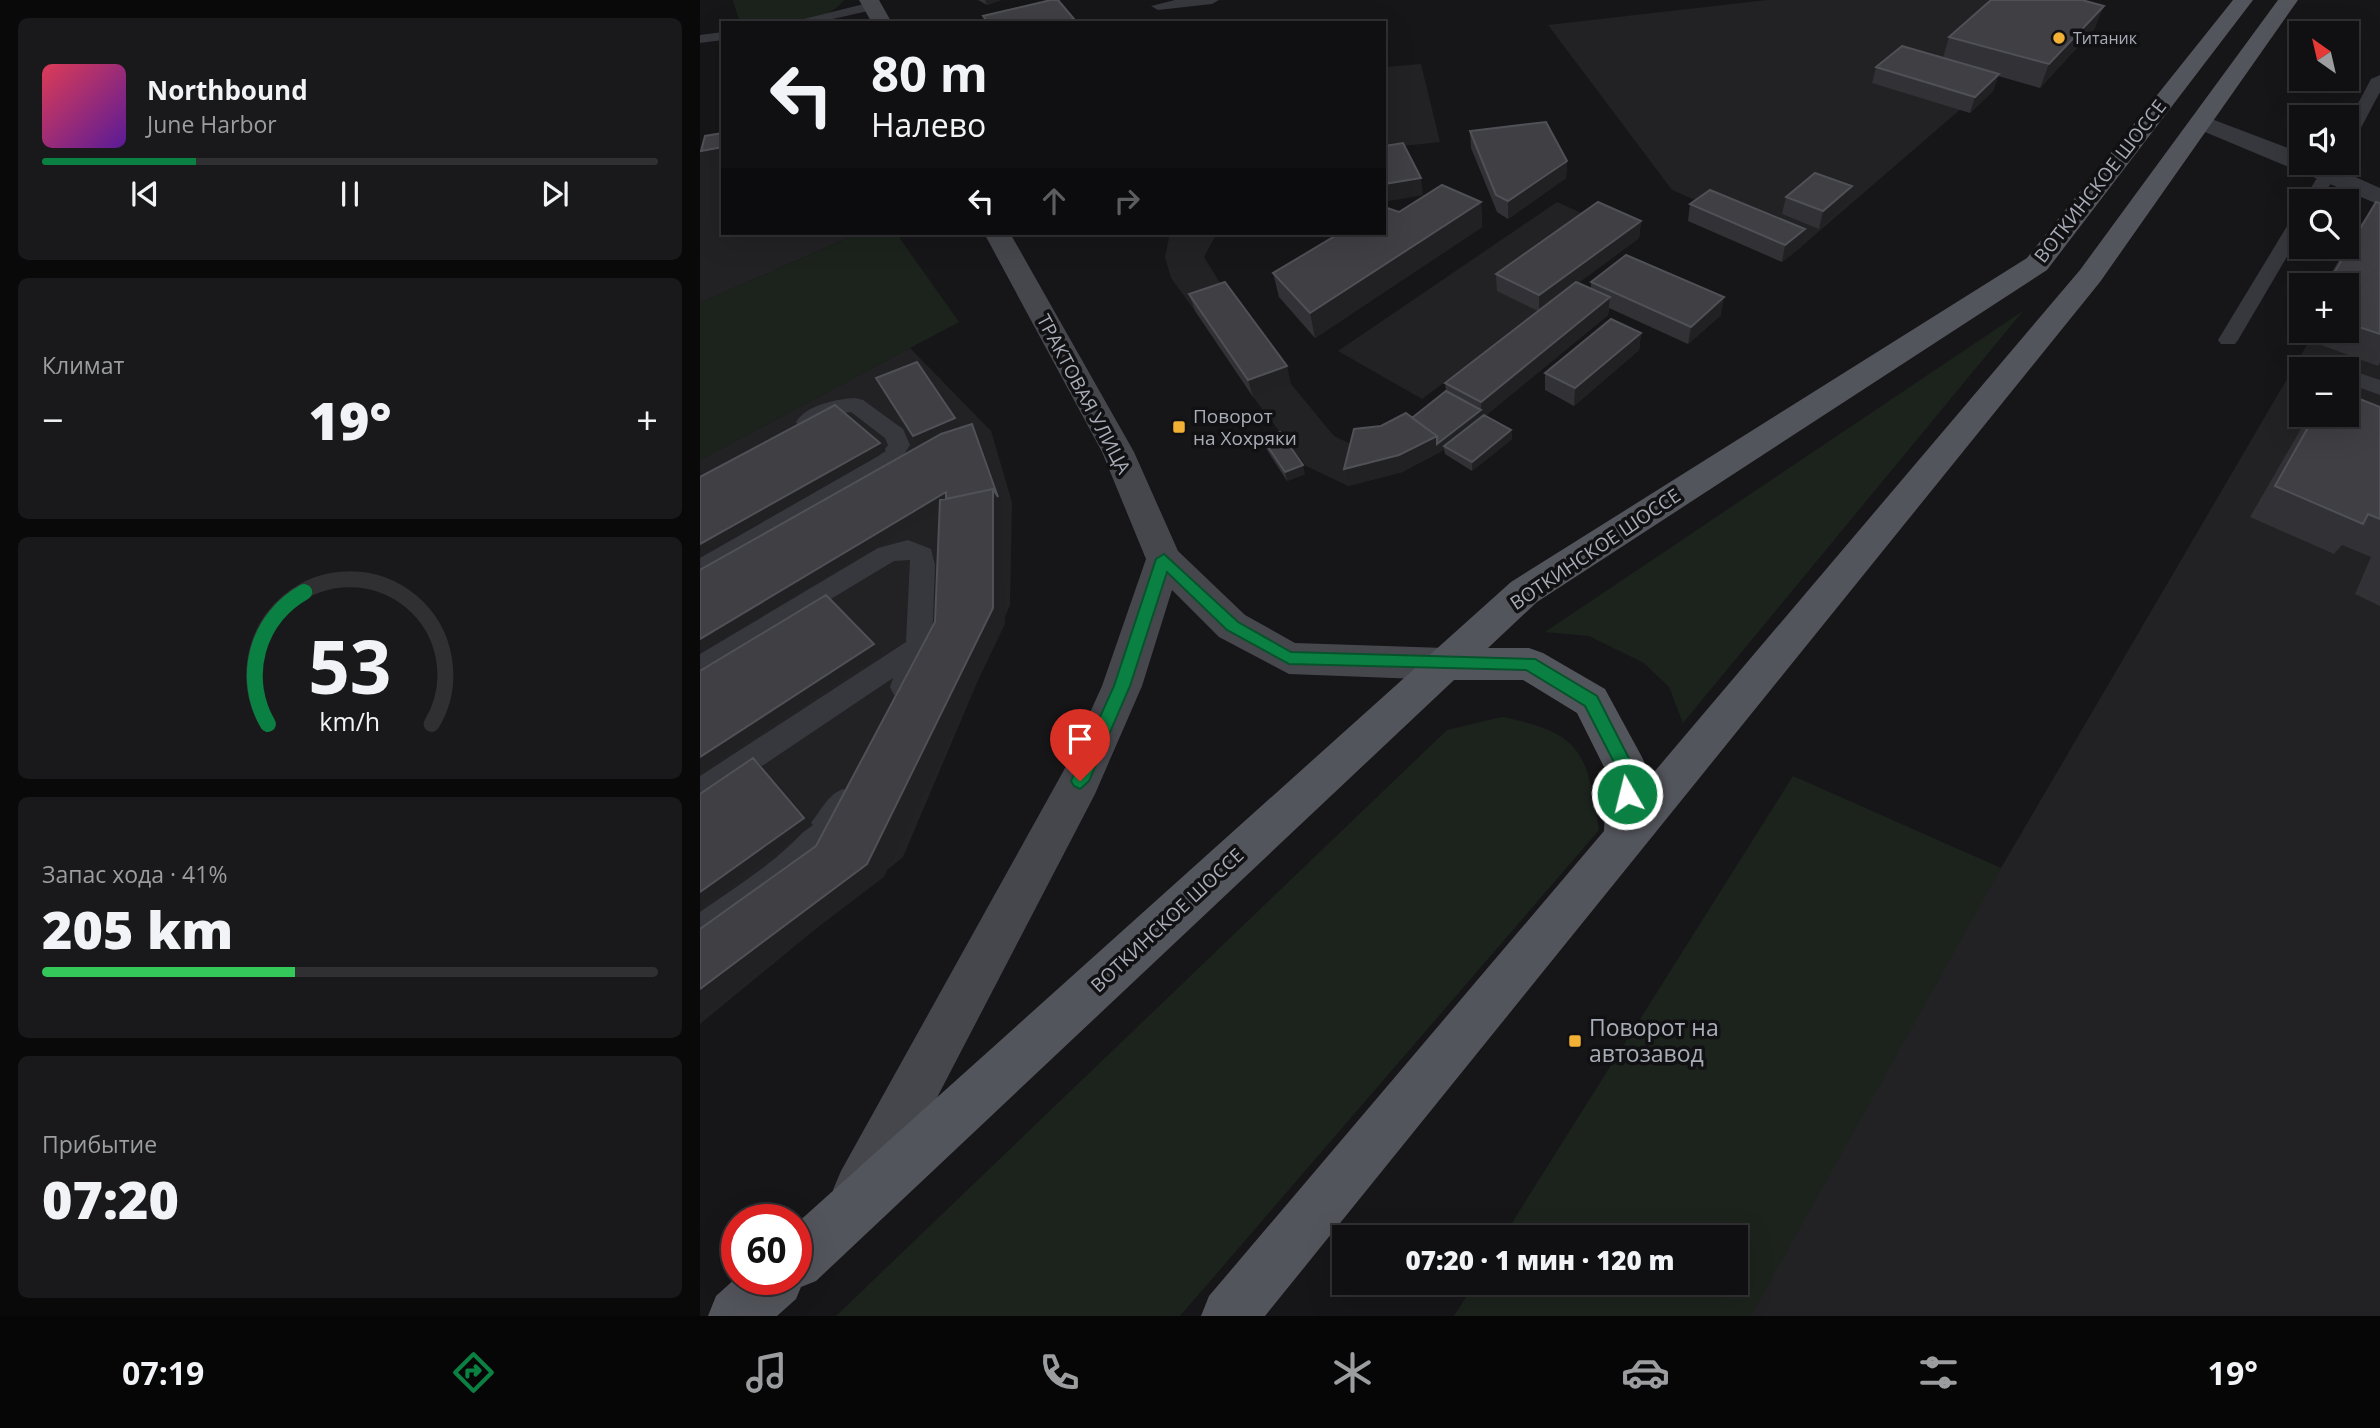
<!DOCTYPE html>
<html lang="ru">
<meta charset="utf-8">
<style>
:root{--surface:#101012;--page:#19191b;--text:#f1f3f6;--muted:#9c9d9f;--line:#303032;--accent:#0b8043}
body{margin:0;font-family:"Open Sans",sans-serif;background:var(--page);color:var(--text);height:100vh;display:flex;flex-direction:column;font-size:26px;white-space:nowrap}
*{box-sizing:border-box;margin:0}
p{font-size:23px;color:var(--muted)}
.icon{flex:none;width:38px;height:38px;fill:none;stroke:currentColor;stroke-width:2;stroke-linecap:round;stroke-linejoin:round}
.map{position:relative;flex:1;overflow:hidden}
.side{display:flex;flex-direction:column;gap:18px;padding:18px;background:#09090a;width:700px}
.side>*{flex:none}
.guide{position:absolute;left:21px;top:21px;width:665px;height:214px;border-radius:0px;box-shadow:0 7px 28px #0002,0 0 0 2px var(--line);background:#101012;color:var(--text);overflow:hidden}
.needle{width:46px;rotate:326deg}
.fabs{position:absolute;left:1589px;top:21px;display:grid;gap:14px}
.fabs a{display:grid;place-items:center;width:70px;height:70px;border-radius:0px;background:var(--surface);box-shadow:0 7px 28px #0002,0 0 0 2px var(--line);font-size:35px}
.speed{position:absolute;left:21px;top:1204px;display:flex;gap:14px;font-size:35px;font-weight:700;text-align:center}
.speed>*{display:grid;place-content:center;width:91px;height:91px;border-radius:50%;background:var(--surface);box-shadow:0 7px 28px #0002,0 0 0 2px var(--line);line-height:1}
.speed .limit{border:10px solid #d22;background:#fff;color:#111}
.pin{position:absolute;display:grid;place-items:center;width:60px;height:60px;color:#fff;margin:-72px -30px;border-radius:50% 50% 50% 0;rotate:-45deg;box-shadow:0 0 7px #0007}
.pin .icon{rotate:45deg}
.me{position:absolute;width:77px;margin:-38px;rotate:352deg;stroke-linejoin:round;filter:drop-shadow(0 0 5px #0008)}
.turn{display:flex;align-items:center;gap:24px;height:147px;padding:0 35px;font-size:32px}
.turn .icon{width:91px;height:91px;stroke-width:2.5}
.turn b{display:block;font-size:49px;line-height:60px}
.lanes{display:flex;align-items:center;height:66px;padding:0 35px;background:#0003;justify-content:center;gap:35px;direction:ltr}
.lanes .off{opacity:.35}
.big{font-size:52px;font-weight:800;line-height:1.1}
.side .tile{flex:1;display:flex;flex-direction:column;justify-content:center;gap:10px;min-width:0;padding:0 24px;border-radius:10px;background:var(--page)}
.side .dial{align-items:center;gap:0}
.dial svg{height:182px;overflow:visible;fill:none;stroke:var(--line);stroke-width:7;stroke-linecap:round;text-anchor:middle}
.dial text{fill:var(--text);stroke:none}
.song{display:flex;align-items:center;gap:21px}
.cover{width:84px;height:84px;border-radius:10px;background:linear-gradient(135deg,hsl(350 70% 55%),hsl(270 70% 35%))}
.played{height:7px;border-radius:4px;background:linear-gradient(90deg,var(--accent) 25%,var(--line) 25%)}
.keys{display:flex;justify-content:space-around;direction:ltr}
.heat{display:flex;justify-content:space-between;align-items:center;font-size:38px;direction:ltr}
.charge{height:10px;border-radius:5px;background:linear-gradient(90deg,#34c759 41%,var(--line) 0)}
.trip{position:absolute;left:632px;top:1225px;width:416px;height:70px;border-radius:0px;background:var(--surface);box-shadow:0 7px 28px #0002,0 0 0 2px var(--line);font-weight:800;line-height:70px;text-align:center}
.menu{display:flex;height:112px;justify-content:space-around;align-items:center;background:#060607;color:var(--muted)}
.menu .icon{width:49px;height:49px}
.menu .selected{color:var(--accent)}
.menu b{font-size:32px;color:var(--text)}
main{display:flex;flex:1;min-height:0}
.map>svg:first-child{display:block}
</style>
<main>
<section class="side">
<div class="tile">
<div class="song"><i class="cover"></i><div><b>Northbound</b><p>June Harbor</p></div></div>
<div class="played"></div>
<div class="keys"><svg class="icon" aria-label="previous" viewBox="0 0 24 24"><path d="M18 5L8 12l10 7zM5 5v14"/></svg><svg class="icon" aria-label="pause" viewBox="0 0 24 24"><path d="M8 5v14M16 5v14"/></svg><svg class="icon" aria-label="next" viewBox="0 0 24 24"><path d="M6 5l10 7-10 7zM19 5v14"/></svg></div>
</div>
<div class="tile"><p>Климат</p>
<div class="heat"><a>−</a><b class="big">19°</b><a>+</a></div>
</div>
<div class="tile dial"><svg viewBox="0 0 100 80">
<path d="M14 69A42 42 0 1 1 86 69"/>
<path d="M14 69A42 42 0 0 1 30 11" stroke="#0b8043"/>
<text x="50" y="56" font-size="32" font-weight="700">53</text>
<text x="50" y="72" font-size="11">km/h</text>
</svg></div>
<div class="tile"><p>Запас хода · 41%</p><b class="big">205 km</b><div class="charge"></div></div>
<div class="tile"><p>Прибытие</p><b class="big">07:20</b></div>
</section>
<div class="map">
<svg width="1680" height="1316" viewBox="0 0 1680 1316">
<rect width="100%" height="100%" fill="#161618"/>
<!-- built -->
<path fill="#222225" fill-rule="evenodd" d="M1067 0H1288L1304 4 1299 76 1101 247 972 190 848 25Z
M721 64 740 142 684 148V67Z
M23 146V233H159L0 303V150Z
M857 202 897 220 839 312 722 399 638 351Z
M1680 220V1316H1049L1062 1260 1301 868 1615 331H1647V285ZM1601 369H1647V415H1601Z
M470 233 516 235 504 257 530 299 495 311 471 278 465 257Z
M210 348 291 431 312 502 310 605 203 857 0 1024V460Z
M591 384 634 436 657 447 648 486 606 466 553 397Z"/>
<!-- green -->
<path fill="#1c231d" d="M33 0H144C123 28 71 23 40 23Z
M159 233H196L259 322 0 460V303Z
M1323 311 983 723 969 687 944 663 889 636 845 632Z
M802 717C883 733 887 753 899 830L480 1316H136L747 730Z
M1093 776 1301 868 1051 1316H754L775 1283H1036V1237H803Z"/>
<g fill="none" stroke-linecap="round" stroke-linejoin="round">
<!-- lane -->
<path fill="#37383d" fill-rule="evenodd" d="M475 0H519L512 4 458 10 451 6Z
M172 2 177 3V9L115 23H88Z
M23 32V40L0 43V35Z
M1680 75V92L1655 139 1647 144V124L1671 79Z
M1626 163H1642L1621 201H1603Z
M1601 213V233L1538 340 1535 344H1521L1518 340 1592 218Z
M1616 358 1635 364 1638 369H1608L1606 365 1609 360Z
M1647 369 1680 380V395L1647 383Z
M155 398 163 400 203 429 210 445 196 467 0 578V558L180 455 188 445 185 438 151 412 143 413 115 427H99L96 422C106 405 137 399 155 398Z
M208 540 231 549 235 565 232 647 212 695 203 698 194 695 190 687 193 678 10 801 0 805V776L206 642 210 560 194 561 0 678V654L178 548Z
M143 789 153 793 158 802C135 851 50 925 0 945V912C39 885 80 860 110 824 121 811 127 795 143 789Z"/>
<!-- street -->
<path fill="#37383d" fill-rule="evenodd" d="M1501 115 1601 153V163H1624L1680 188V205L1493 127 1489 122 1493 117Z"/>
<!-- secondary -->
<path fill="#45474d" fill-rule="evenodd" d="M159 0H179L192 23H172Z
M284 233H310L434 452 478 551 545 615 595 643 745 648 759 653 764 664 759 675 745 680 589 674 519 637 472 590 442 686 395 794 179 1209 160 1217 141 1209 133 1190 141 1171 364 770 402 686 446 559 402 452Z"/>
<!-- primary -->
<path fill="#53555c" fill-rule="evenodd" d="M1533 0H1553L1347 270 837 602 788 648H829L843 653 905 689 943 759 949 778 1380 270 1578 0H1598L1400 282 565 1316H501L509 1296 904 831 907 773 877 713 823 680H754L116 1281 101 1287 96 1299 77 1316H8L16 1296 37 1277 96 1279V1224L811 582 1327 258Z"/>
</g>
<!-- wall -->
<path fill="#323236" d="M278 0H301L287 5Z
M1289 0H1382L1395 28 1340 88 1298 76 1293 91 1270 113 1172 83 1176 67 1243 58 1249 37 1291 0Z
M770 131 867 161 866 178 808 219 797 212 771 148Z
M1152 186 1148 203 1119 229 1082 214 1086 197Z
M781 202 782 227 615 338 579 297 573 273 699 212Z
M1676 202 1680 203V363L1678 366 1594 335 1601 323V331H1647V285H1624L1659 227Z
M990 204 1101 247 1082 262 988 221Z
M941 221 939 238 878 283 891 289V282L1021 315 988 344 909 308 908 315 785 416 811 430 812 439 772 471 745 454 744 449 738 453 702 472 648 486 644 469 746 391 745 383 838 311 797 291 796 274Z
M498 233H518L516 235Z
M489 294 591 384 553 397 495 311Z
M941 333 939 350 874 406 845 390V373Z
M1680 407V606L1655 594 1671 557 1642 545 1634 554 1550 517 1609 415H1647Z
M562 438 605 474 587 481 565 447Z"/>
<!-- shaded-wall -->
<path fill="#212124" d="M285 0H301L287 5Z
M1404 6 1395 28 1340 88 1349 64Z
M374 19 376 23H357Z
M1299 74 1293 91 1270 113 1275 97Z
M23 147V166L12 167 1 151Z
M867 161 866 178 808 219V201Z
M721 178 723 195 684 202V184Z
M1152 186 1148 203 1119 229 1123 211Z
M781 202 782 227 615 338 610 313Z
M941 221 939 238 839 312V295Z
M1105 229 1101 247 1082 262 1085 245Z
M910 297 908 315 782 419 744 446V449L738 453 702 472 648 486 644 469 781 410V402Z
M1024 297 1021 315 988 344 991 327Z
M941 333 939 350 874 406 875 388Z
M587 366 591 384 553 397 548 380Z
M255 418 260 427 218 444 213 436Z
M272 424 277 433 303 506 305 624 184 877 0 1017V989L167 864 293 608Z
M811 430 812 439 772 471V462Z
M180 443 186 451 0 557V544Z
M603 465 605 474 587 481 585 472Z
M246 492 252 501 0 652V639Z
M174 644 182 652 0 771V757Z
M53 758 62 766 113 825 0 906V892Z"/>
<!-- building -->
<path fill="#3f3f44" stroke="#4f5156" stroke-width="2" d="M351 0H358L374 19 357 23H288L283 16Z
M1291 0H1382L1404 6 1349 64 1249 37Z
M1202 46 1299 74 1275 97 1176 67Z
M846 122 867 161 808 201 796 195 770 131Z
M23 133V147L1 151 5 136Z
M703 143 721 178 684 184V146Z
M1115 173 1152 186 1123 211 1086 197Z
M742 185 781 202 610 313 573 273 640 233H684V207L699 212Z
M1010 190 1105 229 1085 245 990 204Z
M898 202 941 221 839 295 796 274Z
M1676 202 1680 203V334L1647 323V285H1627Z
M926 255 1024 297 991 327 891 282Z
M525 282 587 366 548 380 489 294Z
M876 282 910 297 781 402 745 383Z
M911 319 941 333 875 388 845 373Z
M217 362 255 418 213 436 176 378Z
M746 391 781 410 737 444V436L712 418Z
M1647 394 1680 407V519L1668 514 1663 524 1575 486 1615 415H1647Z
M135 405 180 443 0 544V477Z
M706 413 737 436 699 455 644 469 654 429 681 426Z
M784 415 811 430 772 462 744 446Z
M272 424 298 497 293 489 246 499V492L0 639V570L241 434Z
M580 432 603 465 585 472 562 438Z
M293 489V608L167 864 0 989V929L116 846 235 622 240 500Z
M126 595 174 644 0 757V671Z
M53 758 104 818 0 892V794Z"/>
<!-- route -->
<path fill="#0b8043" stroke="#07532c" stroke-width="2" d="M464 554 538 622 591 652 835 659 897 696 936 772 933 800H921L919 772 885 706 826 670 589 664 527 630 467 572 430 686 389 781 380 789 374 786 371 781 414 686 456 559Z"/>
<!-- markers -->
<g fill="#f2b134" stroke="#111113" stroke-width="2.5">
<circle cx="1359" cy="38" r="7"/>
<rect x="472" y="420" width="14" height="14" rx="3.5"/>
<rect x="868" y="1034" width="14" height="14" rx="3.5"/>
</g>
<g text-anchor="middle" stroke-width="7" stroke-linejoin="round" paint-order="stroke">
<!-- far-poi labels -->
<g font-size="16" fill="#a8adb8" stroke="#111113" text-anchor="start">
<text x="1373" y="44">Титаник</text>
</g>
<!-- street labels -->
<g font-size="19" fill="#a8adb8" stroke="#111113">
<text transform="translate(1400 181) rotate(-52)" y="7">ВОТКИНСКОЕ ШОССЕ</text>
<text transform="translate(384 394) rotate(62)" y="7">ТРАКТОВАЯ УЛИЦА</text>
<text transform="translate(895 549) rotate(-34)" y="7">ВОТКИНСКОЕ ШОССЕ</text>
<text transform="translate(467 920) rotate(-43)" y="7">ВОТКИНСКОЕ ШОССЕ</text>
</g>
<!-- poi labels -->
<g font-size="19" fill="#a8adb8" stroke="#111113" text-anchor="start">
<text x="493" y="423">Поворот<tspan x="493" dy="22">на Хохряки</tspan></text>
</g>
<!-- near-poi labels -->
<g font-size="23" fill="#a8adb8" stroke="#111113" text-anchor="start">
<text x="889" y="1036">Поворот на<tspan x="889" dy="26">автозавод</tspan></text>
</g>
</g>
</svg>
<div class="fabs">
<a><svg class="needle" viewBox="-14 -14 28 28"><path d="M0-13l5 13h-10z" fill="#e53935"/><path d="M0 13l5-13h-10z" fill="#9c9d9f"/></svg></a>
<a><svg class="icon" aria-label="sound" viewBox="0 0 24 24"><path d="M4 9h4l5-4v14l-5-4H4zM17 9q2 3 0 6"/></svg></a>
<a><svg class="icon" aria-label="search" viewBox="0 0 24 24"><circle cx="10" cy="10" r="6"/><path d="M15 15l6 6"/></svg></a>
<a>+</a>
<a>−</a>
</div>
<div class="speed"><div class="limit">60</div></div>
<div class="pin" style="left:380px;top:781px;background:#d93025"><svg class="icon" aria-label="arrive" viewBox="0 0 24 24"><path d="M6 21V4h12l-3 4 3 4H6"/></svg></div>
<svg class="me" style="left:927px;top:794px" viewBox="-20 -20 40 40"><circle r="17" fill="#0b8043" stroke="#fff" stroke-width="3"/><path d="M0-11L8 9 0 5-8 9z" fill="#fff"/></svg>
<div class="trip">07:20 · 1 мин · 120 m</div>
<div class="guide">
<div class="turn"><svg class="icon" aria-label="left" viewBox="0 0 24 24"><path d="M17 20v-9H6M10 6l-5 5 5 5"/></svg><div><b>80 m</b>Налево</div></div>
<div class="lanes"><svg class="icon" aria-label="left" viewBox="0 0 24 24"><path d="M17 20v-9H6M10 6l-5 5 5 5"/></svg><svg class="icon off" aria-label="ahead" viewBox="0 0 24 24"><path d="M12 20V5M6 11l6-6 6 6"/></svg><svg class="icon off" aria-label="right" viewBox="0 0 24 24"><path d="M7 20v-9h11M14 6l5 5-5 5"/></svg></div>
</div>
</div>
</main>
<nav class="menu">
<b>07:19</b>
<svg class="icon selected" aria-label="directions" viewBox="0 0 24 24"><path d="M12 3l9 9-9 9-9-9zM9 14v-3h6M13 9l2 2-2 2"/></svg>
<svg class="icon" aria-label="music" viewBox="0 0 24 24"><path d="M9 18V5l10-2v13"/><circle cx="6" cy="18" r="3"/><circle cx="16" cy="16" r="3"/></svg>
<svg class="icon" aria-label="phone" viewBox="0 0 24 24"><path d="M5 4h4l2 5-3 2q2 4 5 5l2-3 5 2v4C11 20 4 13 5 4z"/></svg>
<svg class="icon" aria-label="climate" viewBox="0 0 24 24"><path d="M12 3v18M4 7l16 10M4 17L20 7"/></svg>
<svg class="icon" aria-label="car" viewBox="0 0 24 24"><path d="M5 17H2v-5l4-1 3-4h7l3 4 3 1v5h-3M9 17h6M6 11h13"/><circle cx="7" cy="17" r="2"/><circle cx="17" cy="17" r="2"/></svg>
<svg class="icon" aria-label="filters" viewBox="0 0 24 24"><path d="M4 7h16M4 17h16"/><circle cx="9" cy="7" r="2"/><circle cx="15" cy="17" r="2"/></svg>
<b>19°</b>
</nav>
